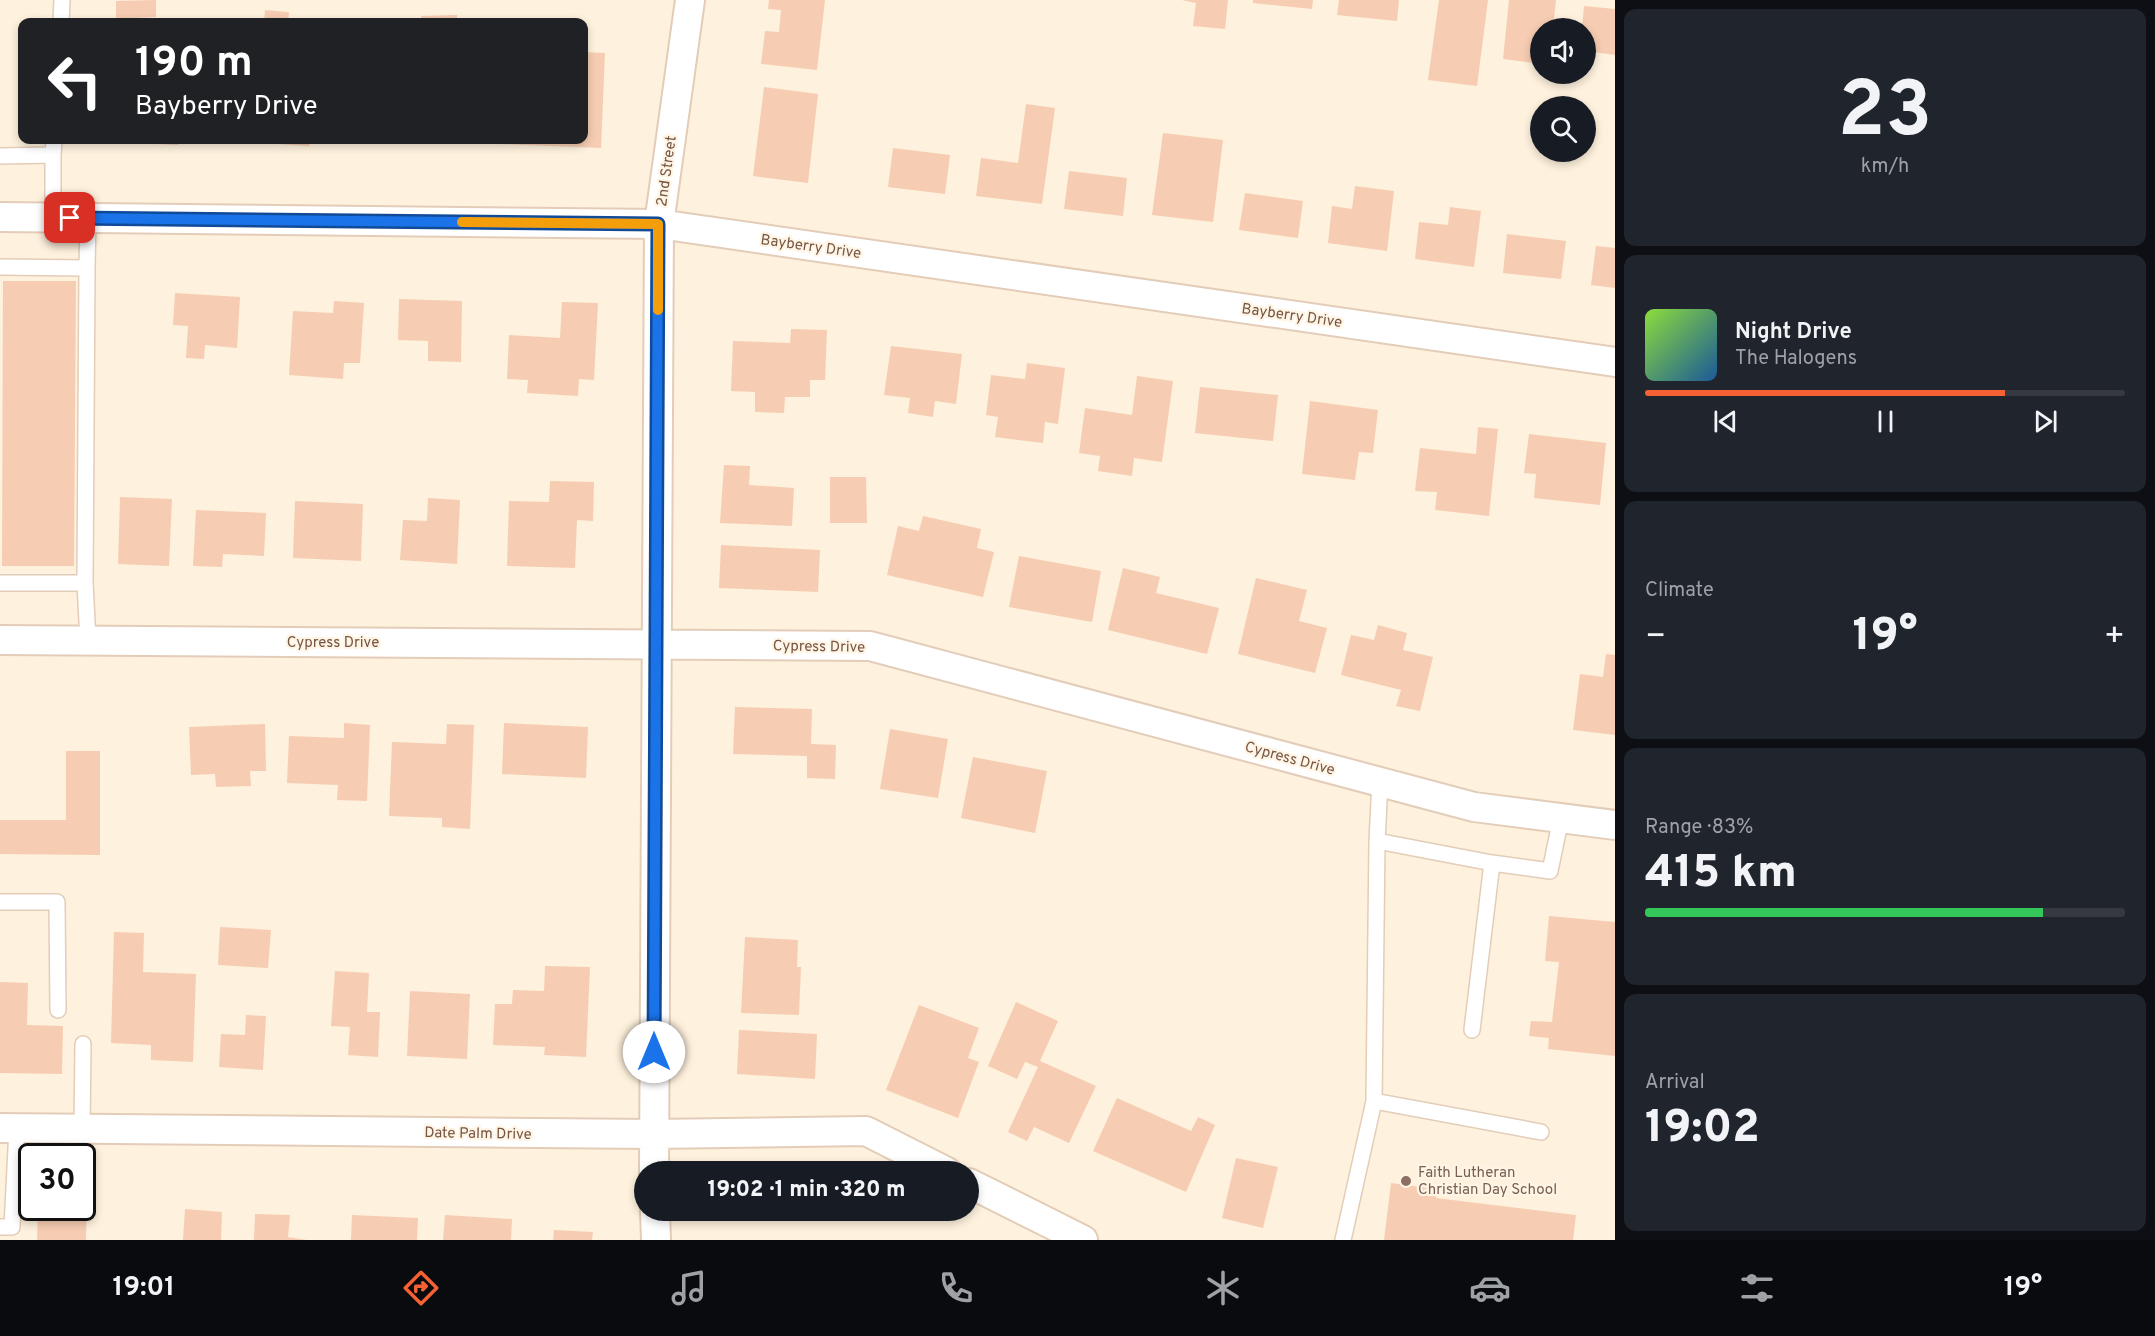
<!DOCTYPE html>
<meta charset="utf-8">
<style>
:root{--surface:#171b24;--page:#20242c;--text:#f1f3f6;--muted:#9ea1a6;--line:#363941;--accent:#f56035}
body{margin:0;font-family:Overpass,sans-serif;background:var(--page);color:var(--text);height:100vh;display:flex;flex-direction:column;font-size:22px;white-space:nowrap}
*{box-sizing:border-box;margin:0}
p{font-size:20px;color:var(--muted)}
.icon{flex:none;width:33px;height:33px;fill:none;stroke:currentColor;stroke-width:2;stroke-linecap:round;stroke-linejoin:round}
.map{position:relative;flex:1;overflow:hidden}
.panel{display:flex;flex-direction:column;gap:9px;padding:9px;background:#0d0f14;width:540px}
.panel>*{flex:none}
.guide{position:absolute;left:18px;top:18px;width:570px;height:126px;border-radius:12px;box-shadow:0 3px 9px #0003;background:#202124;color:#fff;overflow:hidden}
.fabs{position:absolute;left:1530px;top:18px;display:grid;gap:12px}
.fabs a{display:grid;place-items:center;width:66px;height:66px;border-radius:50%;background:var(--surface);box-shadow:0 3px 9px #0003;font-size:30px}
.speed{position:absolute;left:18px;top:1143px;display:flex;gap:12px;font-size:30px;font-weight:700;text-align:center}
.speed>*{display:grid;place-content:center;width:78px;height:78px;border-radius:50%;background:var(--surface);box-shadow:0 3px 9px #0003;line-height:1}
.speed .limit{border:3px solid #111;border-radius:9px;background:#fff;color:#111}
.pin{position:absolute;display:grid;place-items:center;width:51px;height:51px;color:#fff;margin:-26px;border-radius:12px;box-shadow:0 3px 9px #0006}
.me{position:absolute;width:66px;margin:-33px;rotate:0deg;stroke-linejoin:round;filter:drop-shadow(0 0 4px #0008)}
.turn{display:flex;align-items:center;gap:21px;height:126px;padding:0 18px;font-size:27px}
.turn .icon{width:78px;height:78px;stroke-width:2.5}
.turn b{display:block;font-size:42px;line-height:51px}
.big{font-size:45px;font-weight:800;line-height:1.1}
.panel .tile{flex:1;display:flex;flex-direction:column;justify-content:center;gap:9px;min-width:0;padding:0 21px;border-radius:12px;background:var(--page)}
.panel .dial{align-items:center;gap:0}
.dial b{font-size:78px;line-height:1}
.song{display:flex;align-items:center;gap:18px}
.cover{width:72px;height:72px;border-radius:9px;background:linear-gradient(135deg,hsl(90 70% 55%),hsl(210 70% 35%))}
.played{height:6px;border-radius:3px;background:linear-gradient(90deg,var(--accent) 75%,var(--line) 75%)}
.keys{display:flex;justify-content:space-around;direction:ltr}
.heat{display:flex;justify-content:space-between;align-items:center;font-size:33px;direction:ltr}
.charge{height:9px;border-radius:4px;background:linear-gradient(90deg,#34c759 83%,var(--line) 0)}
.trip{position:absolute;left:634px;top:1161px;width:345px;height:60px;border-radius:30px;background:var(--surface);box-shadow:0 3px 9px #0003;font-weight:800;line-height:60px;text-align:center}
.dock{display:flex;height:96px;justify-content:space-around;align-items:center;background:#090b0e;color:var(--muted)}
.dock .icon{width:42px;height:42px}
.dock .current{color:var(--accent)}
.dock b{font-size:27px;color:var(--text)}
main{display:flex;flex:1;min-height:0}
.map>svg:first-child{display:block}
</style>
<main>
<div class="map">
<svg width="1615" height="1240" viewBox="0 0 1615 1240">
<rect width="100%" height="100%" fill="#fef1dd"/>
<!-- building -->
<path fill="#f6cdb2" d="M156 0V17L116 19V1Z
M769 0H825L817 70 761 64 765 31 779 32 781 10 768 9Z
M1182 0H1228L1225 29 1193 26 1196 3Z
M1253 0H1313L1312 9 1253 3Z
M1339 0H1399L1397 21 1337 15Z
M1439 0H1488L1477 86 1428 80Z
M1509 0H1556L1553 28H1540V64L1503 59Z
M1584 6 1615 9V55L1586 51V28H1582Z
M265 10 289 12 288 22H264Z
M457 15V22H421V16Z
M584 52 605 53 601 148 500 144V140H584Z
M764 87 818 94 808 183 753 176Z
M1026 104 1055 108 1042 204 976 196 981 158 1018 163Z
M1163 133 1223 140 1213 222 1152 215Z
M114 140H178V145L114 142Z
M263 140H310L309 146 263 143Z
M330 140H376V144L329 142Z
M400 140H426V144L399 142Z
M893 148 950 155 945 194 888 187Z
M1069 171 1127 178 1123 216 1064 209Z
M1355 186 1394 191 1387 251 1328 243 1332 206 1352 209Z
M1245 193 1303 201 1298 238 1239 230Z
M1450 207 1481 211 1474 267 1415 259 1419 222 1448 225Z
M1507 234 1566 241 1561 279 1503 273Z
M1596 246 1615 248V288L1591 285Z
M3 281H76L74 566H2Z
M175 293 240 297 237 348 205 345 204 359 186 358 188 326 173 325Z
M399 299 462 301 461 362 428 361V341L398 340Z
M334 301 364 303 360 363H344L343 379 289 375 293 311 333 313Z
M562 302 598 303 594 380 579 379 578 396 527 393 528 380 507 379 509 335 560 338Z
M791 329 827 330 825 380H810V397H785L784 413 755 412V392L731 391 733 341 790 343Z
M891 346 962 354 956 404 935 401 933 417 908 413 910 398 884 395Z
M1027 363 1065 368 1058 424 1045 422 1043 443 995 437 998 417 986 415 991 375 1025 379Z
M1137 376 1173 381 1162 462 1134 458 1132 476 1098 471 1100 456 1079 453 1085 408 1132 415Z
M1200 387 1278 395 1273 441 1195 433Z
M1310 401 1378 410 1373 453 1359 452 1355 480 1302 474Z
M1478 427 1498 429 1489 516 1435 510 1437 492 1415 491 1420 448 1476 454Z
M1529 434 1606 443 1600 505 1534 498 1536 474 1524 473Z
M724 465 750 466 749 485 794 488 792 526 720 523Z
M830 477H866L867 523H830Z
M550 481 594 482 593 521 577 520 575 568 507 566 509 501 549 502Z
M120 497 172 499 169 566 118 564Z
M428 498 460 500 457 564 400 560 403 520 427 521Z
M295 501 363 504 361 561 293 558Z
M196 510 266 513 264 556 223 554 222 567 193 566Z
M923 516 981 529 977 548 994 552 983 597 887 575 898 526 919 531Z
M721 545 820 550 818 592 719 588Z
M1019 556 1101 571 1092 622 1009 607Z
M1123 568 1160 577 1156 593 1219 608 1207 654 1108 630Z
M1256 578 1307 590 1299 621 1327 628 1315 673 1238 654Z
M1378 625 1407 633 1403 650 1433 657 1420 711 1396 706 1401 690 1341 675 1351 635 1374 640Z
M1606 654 1615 655V735L1573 730 1580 674 1603 677Z
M735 707 812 709 811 744 836 745 835 779 807 778V756L733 754Z
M344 723 370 725 367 801 337 800 338 785 287 783 289 736 344 738Z
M504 723 588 727 586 778 502 774Z
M265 724 266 771H250L251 786 216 787 215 774 191 775 189 727Z
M447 724 474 725 470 829 442 827V818L389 816 392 742 446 744Z
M890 729 948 739 938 798 880 789Z
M66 751H100V855L0 854V820H66Z
M973 757 1047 771 1035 833 961 818Z
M1549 916 1615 922V1056L1548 1049 1549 1038 1529 1036 1531 1021 1552 1022 1559 962 1545 961Z
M220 927 271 930 268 968 218 965Z
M114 932 144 933 143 972 196 974 193 1062 151 1060V1045L111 1043Z
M745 937 798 940 797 967H801L799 1015 741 1013Z
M545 966 590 967 586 1057 544 1055 545 1047 493 1045 495 1004H512L513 990 544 991Z
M335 971 369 973 367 1012H380L378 1057 348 1055 350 1027 331 1026Z
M0 982 28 983 27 1025 63 1026 62 1074 0 1073Z
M410 991 470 994 467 1059 407 1056Z
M1016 1002 1058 1021 1040 1061 1096 1086 1069 1143 1034 1127 1027 1141 1008 1132 1038 1067 1025 1062 1017 1079 988 1066Z
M919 1005 979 1028 968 1058 979 1062 958 1118 886 1090Z
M246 1015 266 1016 263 1070 219 1067 221 1034 245 1035Z
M739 1030 817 1034 815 1079 737 1074Z
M1117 1098 1191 1131 1198 1117 1215 1125 1186 1192 1093 1151Z
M1236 1158 1278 1167 1263 1228 1222 1218Z
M1391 1183 1437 1189 1436 1198 1576 1215 1573 1240H1384Z
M82 1193H87L86 1240H37L38 1208H82Z
M185 1209 222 1212 221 1240H183Z
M255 1214 290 1215 288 1237 307 1240H254Z
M352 1215 418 1218 417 1240H351Z
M445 1215 512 1219 511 1240H443Z
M554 1230 593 1232 592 1240H553Z"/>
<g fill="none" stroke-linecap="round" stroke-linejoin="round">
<defs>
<path id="service" d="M61 22 62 0
M53 155V218
M0 156 53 155 54 140
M0 267 87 268 85 583H0
M87 268 88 218
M85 583 88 641
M1380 782 1377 841 1492 863 1550 871 1561 818
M1377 841 1374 1101 1541 1132
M0 902H57L58 1010
M1472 1030 1492 863
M82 1129 83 1044
M0 1227H12L17 1129
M1343 1240 1374 1101"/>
<path id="minor" d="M0 217 659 224 1615 362
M0 640 870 646 1474 807 1615 825
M0 1128 653 1134 866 1131 947 1172
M654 1172 659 224 690 0
M969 1183 1083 1240
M655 1210 656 1240"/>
</defs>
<!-- service casing -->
<use href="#service" stroke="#e3cdb9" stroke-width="18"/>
<!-- minor casing -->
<use href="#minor" stroke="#e3cdb9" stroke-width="32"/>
<!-- service -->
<use href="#service" stroke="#fff" stroke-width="15"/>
<!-- minor -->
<use href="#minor" stroke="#fff" stroke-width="28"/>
</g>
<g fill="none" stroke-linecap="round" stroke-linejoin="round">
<defs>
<path id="route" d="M70 218 658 224 654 1052"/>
</defs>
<!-- route casing -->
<use href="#route" stroke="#114b97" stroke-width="15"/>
<!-- route -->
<use href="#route" stroke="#1a73e8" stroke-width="10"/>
<!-- slow -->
<path stroke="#f59e0b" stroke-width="10" d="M462 222 658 224V310"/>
</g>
<!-- markers -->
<circle fill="#8d6e63" stroke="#fff5e5" stroke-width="2" cx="1406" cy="1181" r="6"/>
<g text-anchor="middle" stroke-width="4.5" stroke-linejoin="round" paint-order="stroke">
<!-- street labels -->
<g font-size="15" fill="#765544" stroke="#fff5e5">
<text transform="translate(666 171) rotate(-82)" y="5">2nd Street</text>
<text transform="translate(811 246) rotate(8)" y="5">Bayberry Drive</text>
<text transform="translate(1292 315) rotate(8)" y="5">Bayberry Drive</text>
<text x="333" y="647">Cypress Drive</text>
<text transform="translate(819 646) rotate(1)" y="5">Cypress Drive</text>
<text transform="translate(1290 758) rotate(15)" y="5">Cypress Drive</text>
<text transform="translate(478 1133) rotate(1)" y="5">Date Palm Drive</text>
</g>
<!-- education labels -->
<g font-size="15" fill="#785e54" stroke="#fff5e5" text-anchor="start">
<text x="1418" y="1177">Faith Lutheran<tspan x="1418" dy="17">Christian Day School</tspan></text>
</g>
</g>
</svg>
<div class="fabs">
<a><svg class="icon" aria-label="sound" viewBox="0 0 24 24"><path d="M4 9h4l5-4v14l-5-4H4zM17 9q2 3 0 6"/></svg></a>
<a><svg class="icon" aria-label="search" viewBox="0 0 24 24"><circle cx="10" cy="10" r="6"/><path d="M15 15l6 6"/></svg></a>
</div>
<div class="speed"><div class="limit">30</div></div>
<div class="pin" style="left:70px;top:218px;background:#d93025"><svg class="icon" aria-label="arrive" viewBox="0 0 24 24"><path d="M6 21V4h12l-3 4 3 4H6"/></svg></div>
<svg class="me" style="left:654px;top:1052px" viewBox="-20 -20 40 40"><circle r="19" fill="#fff"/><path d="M0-13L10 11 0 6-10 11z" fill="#1a73e8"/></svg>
<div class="trip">19:02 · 1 min · 320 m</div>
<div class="guide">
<div class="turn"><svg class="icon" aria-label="left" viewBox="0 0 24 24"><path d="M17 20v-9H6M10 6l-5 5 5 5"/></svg><div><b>190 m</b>Bayberry Drive</div></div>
</div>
</div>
<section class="panel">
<div class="tile dial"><b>23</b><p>km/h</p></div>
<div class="tile">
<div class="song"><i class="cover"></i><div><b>Night Drive</b><p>The Halogens</p></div></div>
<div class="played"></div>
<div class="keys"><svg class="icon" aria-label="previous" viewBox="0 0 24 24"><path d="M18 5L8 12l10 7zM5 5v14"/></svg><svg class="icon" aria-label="pause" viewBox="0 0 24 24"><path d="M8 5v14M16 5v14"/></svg><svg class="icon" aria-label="next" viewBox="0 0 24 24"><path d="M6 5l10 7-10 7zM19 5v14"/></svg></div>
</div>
<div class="tile"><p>Climate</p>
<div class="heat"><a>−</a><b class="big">19°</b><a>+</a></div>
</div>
<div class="tile"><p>Range · 83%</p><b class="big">415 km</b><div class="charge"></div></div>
<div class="tile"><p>Arrival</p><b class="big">19:02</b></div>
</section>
</main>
<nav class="dock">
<b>19:01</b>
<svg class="icon current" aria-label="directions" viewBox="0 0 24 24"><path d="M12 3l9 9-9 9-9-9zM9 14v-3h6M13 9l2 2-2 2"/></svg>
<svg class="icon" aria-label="music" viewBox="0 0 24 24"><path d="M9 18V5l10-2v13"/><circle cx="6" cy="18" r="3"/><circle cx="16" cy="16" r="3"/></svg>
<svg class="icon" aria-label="phone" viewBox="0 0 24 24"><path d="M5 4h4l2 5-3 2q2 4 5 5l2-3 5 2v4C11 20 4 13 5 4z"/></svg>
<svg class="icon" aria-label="climate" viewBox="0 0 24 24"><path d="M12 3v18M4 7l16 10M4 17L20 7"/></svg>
<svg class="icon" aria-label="car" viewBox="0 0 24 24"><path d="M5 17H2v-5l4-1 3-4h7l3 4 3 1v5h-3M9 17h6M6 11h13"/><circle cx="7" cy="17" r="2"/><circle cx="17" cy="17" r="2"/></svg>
<svg class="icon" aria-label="filters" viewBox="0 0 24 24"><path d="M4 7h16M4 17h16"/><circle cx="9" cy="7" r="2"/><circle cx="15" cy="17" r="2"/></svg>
<b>19°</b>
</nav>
